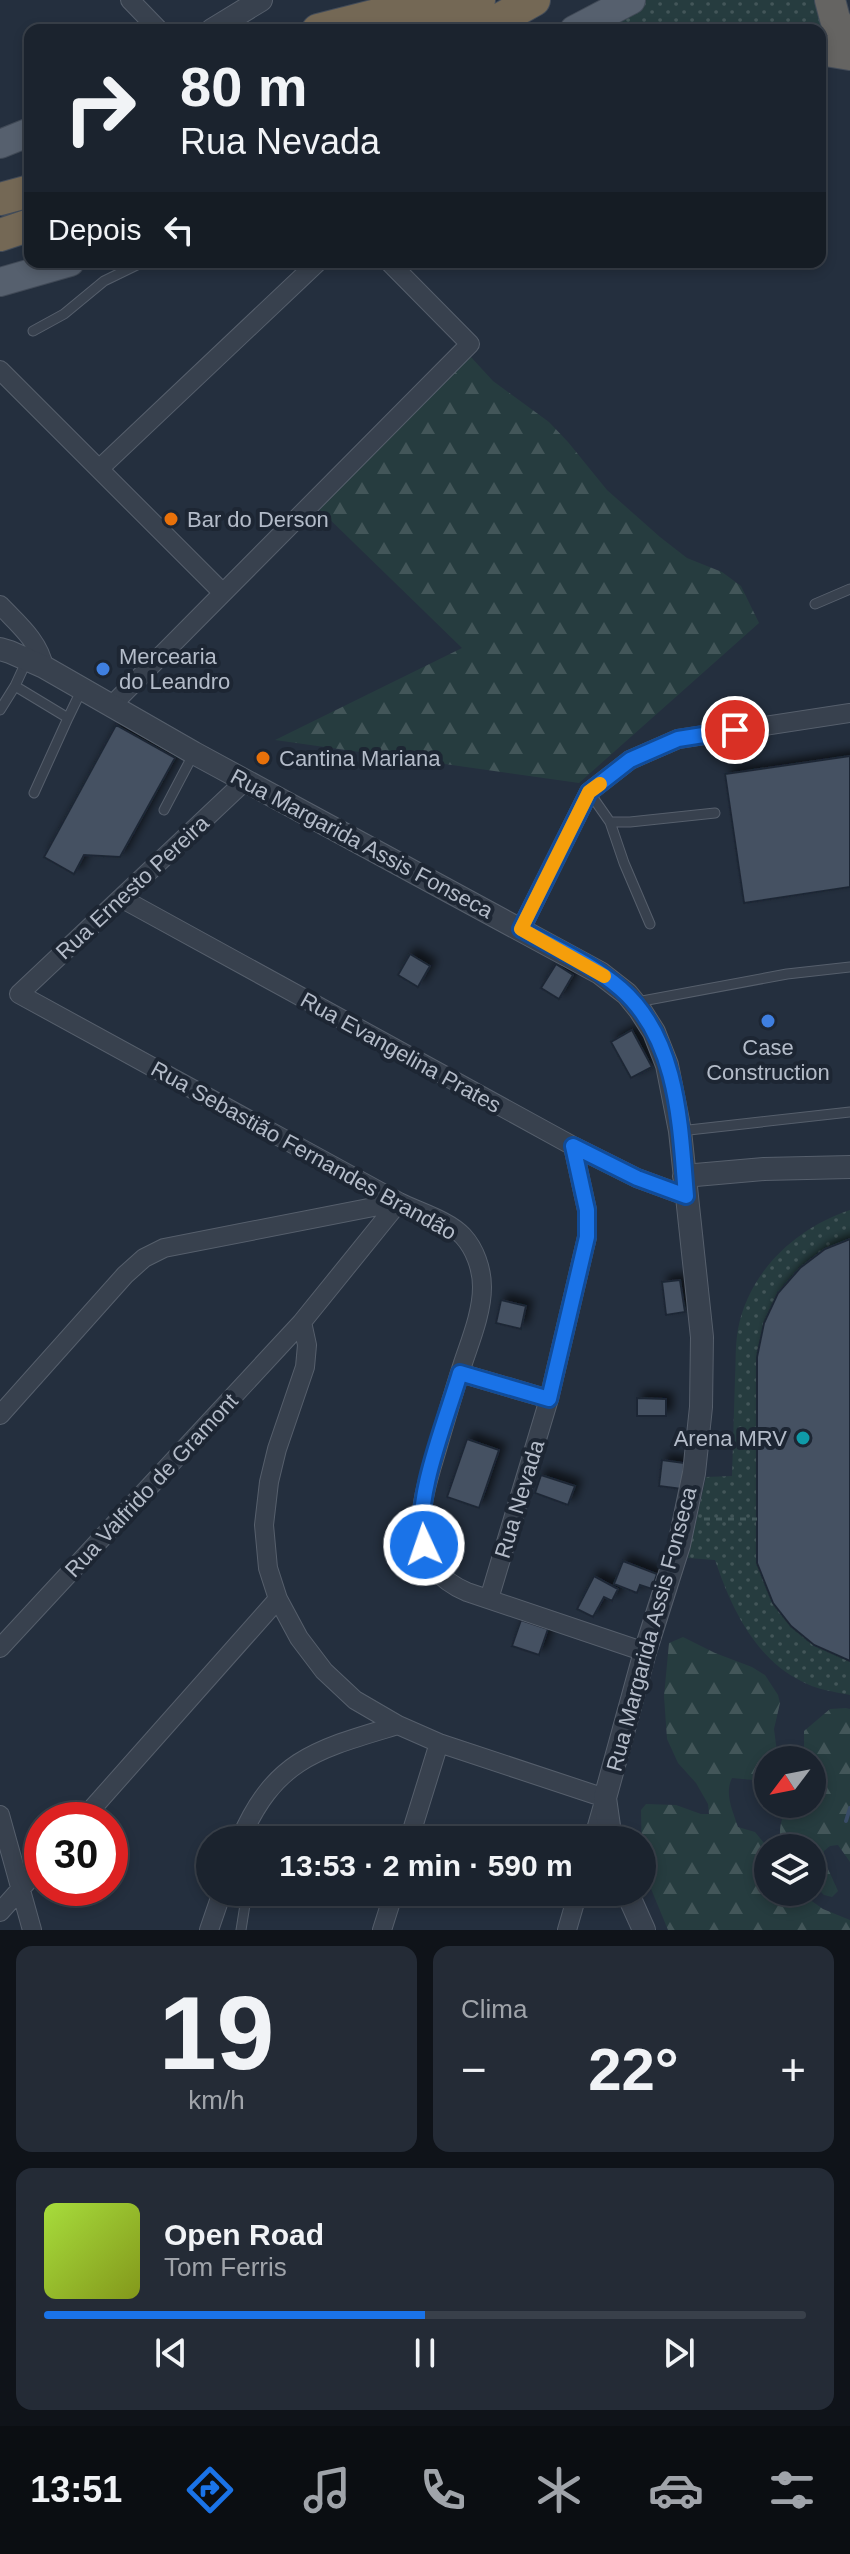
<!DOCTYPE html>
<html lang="pt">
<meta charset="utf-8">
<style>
:root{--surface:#1b232e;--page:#242b36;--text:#f1f3f6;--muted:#a0a4aa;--line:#39404a;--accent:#1a73e8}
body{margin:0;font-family:Arial,sans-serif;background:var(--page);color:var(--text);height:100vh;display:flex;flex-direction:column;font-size:30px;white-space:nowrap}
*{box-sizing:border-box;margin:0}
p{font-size:26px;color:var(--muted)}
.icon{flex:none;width:44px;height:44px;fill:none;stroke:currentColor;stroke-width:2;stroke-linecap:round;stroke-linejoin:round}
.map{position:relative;height:1930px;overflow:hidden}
.drawer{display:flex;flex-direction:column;gap:16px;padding:16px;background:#0f1319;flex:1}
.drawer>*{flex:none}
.banner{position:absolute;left:24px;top:24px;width:802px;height:244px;border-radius:16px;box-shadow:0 4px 12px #0003,0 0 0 2px var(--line);background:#1b232e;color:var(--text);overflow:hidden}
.needle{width:52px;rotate:238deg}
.controls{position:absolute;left:754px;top:1746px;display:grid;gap:16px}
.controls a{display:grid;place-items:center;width:72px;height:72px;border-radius:50%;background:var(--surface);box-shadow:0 4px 12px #0003,0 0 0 2px var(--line);font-size:40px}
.speed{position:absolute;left:24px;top:1802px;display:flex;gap:16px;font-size:40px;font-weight:700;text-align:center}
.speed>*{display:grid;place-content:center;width:104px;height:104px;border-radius:50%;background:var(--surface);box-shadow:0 4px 12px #0003,0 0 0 2px var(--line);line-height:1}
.speed .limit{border:12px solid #d22;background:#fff;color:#111}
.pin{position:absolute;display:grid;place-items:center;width:68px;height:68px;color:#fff;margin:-34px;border:4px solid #fff;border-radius:50%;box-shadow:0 2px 8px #0007}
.me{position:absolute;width:88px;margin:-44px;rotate:357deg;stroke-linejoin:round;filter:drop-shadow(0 0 6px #0008)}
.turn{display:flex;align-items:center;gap:28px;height:168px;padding:0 24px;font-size:36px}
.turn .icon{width:104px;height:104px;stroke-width:2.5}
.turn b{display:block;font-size:56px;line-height:68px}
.then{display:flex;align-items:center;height:76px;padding:0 24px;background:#0003;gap:16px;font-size:30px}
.big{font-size:60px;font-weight:700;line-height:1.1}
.drawer .tile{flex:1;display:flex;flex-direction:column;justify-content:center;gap:12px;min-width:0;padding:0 28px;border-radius:16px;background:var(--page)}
.drawer .dial{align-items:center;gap:0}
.dial b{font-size:104px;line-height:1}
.song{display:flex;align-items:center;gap:24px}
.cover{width:96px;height:96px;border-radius:12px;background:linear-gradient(135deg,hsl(80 70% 55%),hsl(70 70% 35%))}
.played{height:8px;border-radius:4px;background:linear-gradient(90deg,var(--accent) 50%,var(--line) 50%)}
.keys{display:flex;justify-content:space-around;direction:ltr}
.heat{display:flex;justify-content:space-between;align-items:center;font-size:44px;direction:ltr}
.drawer .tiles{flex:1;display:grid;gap:16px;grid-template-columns:1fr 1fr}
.tile:last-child{grid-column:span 2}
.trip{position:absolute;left:196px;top:1826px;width:460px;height:80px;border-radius:40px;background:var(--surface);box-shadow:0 4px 12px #0003,0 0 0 2px var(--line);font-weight:700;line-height:80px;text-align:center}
.menu{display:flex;height:128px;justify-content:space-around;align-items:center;background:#0b0e12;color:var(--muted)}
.menu .icon{width:56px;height:56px}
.menu .on{color:var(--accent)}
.menu b{font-size:36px;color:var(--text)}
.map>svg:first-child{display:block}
</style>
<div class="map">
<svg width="850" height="1930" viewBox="0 0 850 1930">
<defs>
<pattern id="grass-dots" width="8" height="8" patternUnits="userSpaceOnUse" patternTransform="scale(2)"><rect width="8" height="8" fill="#263c3f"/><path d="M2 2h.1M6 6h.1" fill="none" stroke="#435659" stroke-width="1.8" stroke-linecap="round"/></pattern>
<pattern id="forest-firs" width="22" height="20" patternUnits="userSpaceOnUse" patternTransform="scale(2)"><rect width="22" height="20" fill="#263c3f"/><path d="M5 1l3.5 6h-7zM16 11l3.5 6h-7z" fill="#435659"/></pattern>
<filter id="shadow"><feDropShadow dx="6" dy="-6" stdDeviation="4" flood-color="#0009"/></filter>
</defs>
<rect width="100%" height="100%" fill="#242f3e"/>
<!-- grass -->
<path fill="url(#grass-dots)" d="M629 0H814L825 35 836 51 820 48V30H573Z
M850 1210V1695C834 1692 815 1689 801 1681 754 1657 731 1607 715 1560L688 1558 706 1477 732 1476C733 1443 734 1411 735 1378 736 1362 735 1345 738 1329 749 1271 796 1228 850 1210Z"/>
<!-- forest -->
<path fill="url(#forest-firs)" d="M470 356 493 381 549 422 568 442 607 490 660 537 687 558 722 572 741 586 759 623 579 783 275 740 462 648 317 507Z
M683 1637 715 1653 752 1667 765 1675 778 1695 780 1703 774 1729 778 1760H768V1778L764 1781 732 1778C724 1794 733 1811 738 1827L755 1832 768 1848V1892H799L823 1909 850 1920V1930H668L642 1867 641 1810 646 1804 676 1805 701 1814H709L708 1804 696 1783 678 1763 667 1739 664 1696 669 1643Z
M846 1708 850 1709V1862L838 1845 830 1846 824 1851V1860L838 1891 832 1897 824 1895 812 1883V1848H784C776 1833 781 1819 789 1804H812V1760H804V1731L830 1709Z"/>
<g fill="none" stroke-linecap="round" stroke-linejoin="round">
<!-- stream -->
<path stroke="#394c67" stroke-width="4" d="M846 1821 850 1808"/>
</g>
<!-- building -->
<path fill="#455162" stroke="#1f2835" stroke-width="2" filter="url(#shadow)" d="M116 725 175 758 120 857 84 855 74 874 44 857Z
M850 756V887L744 903 725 774Z
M410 954 430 966 418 987 398 975Z
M556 964 573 975 559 999 541 988Z
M632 1030 652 1067 631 1078 611 1042Z
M850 1239V1661L814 1645 791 1626 773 1603 757 1563V1357L764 1323 778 1293 800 1268 825 1249Z
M680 1280 685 1312 666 1315 662 1282Z
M501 1300 526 1306 521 1329 496 1323Z
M637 1398 666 1399V1416H637Z
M467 1439 499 1450 479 1508 447 1497Z
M662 1460 684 1463 682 1489 659 1486Z
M541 1475 575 1486 568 1505 535 1493Z
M623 1561 657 1574 652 1589 640 1585 637 1593 614 1584Z
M594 1576 618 1589 612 1601 604 1597 593 1617 577 1609Z
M521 1620 548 1629 539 1655 512 1646Z"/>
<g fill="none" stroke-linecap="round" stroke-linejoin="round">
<defs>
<path id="service" d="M33 331 64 314 104 281 143 262
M815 604 850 589
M15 686 68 718 34 793
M0 710 15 686 27 660
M68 718 82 689
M589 792 610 822H630L715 813
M164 810 194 753
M610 822 624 863 650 924
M637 1002 787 974 850 967
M680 1131 850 1112
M241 1930 247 1892"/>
<path id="minor" d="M130 0 159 30
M0 370 222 592
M99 469 318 262
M0 605C18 624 39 641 44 667
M111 706 470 344 389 262
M245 781 19 994 399 1202C419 1212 448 1220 463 1236 475 1249 482 1269 482 1287 482 1312 471 1339 463 1363 453 1394 444 1425 435 1456 419 1508 404 1565 467 1592L645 1652
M121 898 573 1146 637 1178 686 1196
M521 929 589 792 630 760 678 739 850 713
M399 1202 302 1322 307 1345 305 1367 277 1449 269 1482 264 1525 268 1568 278 1599 299 1638 324 1671 355 1700 398 1725 439 1743 605 1798 593 1840
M460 1373 549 1399
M0 1415 125 1275 144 1258 164 1248 399 1202
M489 1599 549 1399 587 1237V1210L573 1146
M0 1648 302 1322
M0 1815 32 1930
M82 1820 278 1599
M240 1840C275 1758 318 1749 398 1725
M409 1840 439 1743
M0 1912 42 1865
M209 1930 222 1892
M382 1930 394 1892
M567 1930 578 1892"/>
<path id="tertiary" d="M212 30 261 0
M0 649 10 652 44 667 194 753 600 973 627 994 640 1010 654 1032 667 1065 680 1131 702 1337 701 1407 694 1473 679 1545 645 1652 605 1798 611 1840
M684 1176 764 1169 850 1167
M627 1892 644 1930"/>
<path id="primary" d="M574 30 631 0
M0 144 30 132
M0 282 70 262"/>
<path id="trunk" d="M830 0 835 19 850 44
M820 50 850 55"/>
<path id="motorway" d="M318 30 436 0
M426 30 479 0
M481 30 534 0
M0 199 30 191
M0 235 30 225"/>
</defs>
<!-- service casing -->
<use href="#service" stroke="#565f6c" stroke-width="11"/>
<!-- minor casing -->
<use href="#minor" stroke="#565f6c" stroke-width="20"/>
<!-- tertiary casing -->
<use href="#tertiary" stroke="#565f6c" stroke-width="24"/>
<!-- primary casing -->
<use href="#primary" stroke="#414a57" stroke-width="30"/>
<!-- trunk casing -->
<use href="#trunk" stroke="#434c59" stroke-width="32"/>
<!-- motorway casing -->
<use href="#motorway" stroke="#434c59" stroke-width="34"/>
<!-- path -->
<path stroke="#44595c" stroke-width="3" stroke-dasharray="6 6" stroke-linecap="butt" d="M704 1519H757"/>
<!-- service -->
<use href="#service" stroke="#38414e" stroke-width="9"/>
<!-- minor -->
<use href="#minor" stroke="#38414e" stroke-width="18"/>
<!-- tertiary -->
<use href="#tertiary" stroke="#38414e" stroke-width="22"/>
<!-- primary -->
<use href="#primary" stroke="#56606e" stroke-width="28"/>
<!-- trunk -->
<use href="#trunk" stroke="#656462" stroke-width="30"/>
<!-- motorway -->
<use href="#motorway" stroke="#746855" stroke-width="32"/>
</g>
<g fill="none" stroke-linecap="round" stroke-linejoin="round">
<defs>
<path id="route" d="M424 1545C412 1502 447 1418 460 1373L549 1399 587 1237V1210L573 1146 637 1178 686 1196C680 1126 679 1040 621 989 593 964 555 948 521 929L589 792 630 760 678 739 735 730"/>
</defs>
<!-- route casing -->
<use href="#route" stroke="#114b97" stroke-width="20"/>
<!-- route -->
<use href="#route" stroke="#1a73e8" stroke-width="14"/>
<!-- slow -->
<path stroke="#f59e0b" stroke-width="14" d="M600 784 589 792 521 929 604 976"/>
</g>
<!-- markers -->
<g fill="#e8710a" stroke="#1d2633" stroke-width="3">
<circle cx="171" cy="519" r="8"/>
<circle cx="263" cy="758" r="8"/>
</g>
<g fill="#3f7fe0" stroke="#1d2633" stroke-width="3">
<circle cx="103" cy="669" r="8"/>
<circle cx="768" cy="1021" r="8"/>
</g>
<circle fill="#0f9aa8" stroke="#1d2633" stroke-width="3" cx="803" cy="1438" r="8"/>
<g text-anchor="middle" stroke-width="8" stroke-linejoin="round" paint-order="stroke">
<!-- poi labels -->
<g font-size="22" fill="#b4bcc9" stroke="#1d2633" text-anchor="start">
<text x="187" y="527">Bar do Derson</text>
<text x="119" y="664">Mercearia<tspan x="119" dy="25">do Leandro</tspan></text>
<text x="279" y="766">Cantina Mariana</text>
<text x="768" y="1055" text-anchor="middle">Case<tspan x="768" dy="25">Construction</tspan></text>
<text x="787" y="1446" text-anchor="end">Arena MRV</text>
</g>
<!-- street labels -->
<g font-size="22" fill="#b4bcc9" stroke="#1d2633">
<text transform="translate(362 843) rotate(28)" y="8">Rua Margarida Assis Fonseca</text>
<text transform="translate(132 887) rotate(-43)" y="8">Rua Ernesto Pereira</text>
<text transform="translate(401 1052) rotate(29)" y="8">Rua Evangelina Prates</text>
<text transform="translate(304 1150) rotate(29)" y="8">Rua Sebastião Fernandes Brandão</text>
<text transform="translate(151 1485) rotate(-47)" y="8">Rua Valfrido de Gramont</text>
<text transform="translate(519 1499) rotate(-73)" y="8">Rua Nevada</text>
<text transform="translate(651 1629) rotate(-75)" y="8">Rua Margarida Assis Fonseca</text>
</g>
</g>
</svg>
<div class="controls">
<a><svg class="needle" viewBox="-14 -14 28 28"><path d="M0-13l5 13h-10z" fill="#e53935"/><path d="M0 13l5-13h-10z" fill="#a0a4aa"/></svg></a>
<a><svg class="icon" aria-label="layers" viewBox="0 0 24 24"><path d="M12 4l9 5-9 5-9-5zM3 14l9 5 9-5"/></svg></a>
</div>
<div class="speed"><div class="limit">30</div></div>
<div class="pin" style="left:735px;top:730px;background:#d93025"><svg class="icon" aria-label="arrive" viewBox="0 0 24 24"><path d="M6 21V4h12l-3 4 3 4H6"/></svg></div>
<svg class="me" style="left:424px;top:1545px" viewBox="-20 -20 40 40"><circle r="17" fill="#1a73e8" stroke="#fff" stroke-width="3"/><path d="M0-11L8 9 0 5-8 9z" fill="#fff"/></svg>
<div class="trip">13:53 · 2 min · 590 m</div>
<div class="banner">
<div class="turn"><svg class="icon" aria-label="right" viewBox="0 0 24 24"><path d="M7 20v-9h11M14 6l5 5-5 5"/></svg><div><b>80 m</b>Rua Nevada</div></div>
<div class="then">Depois<svg class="icon" aria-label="left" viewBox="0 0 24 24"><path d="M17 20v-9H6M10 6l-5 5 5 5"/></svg></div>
</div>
</div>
<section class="drawer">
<div class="tiles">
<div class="tile dial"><b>19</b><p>km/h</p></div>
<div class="tile"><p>Clima</p>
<div class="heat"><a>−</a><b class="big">22°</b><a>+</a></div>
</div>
<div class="tile">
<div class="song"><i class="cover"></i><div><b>Open Road</b><p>Tom Ferris</p></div></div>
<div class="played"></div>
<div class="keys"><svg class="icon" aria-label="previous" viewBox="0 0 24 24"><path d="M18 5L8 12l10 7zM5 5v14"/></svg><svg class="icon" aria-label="pause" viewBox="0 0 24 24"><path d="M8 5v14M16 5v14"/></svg><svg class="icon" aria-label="next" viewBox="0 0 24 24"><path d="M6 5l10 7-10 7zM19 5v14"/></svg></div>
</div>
</div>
</section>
<nav class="menu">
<b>13:51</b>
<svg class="icon on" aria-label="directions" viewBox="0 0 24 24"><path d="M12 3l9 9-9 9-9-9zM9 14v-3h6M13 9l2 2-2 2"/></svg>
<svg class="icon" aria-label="music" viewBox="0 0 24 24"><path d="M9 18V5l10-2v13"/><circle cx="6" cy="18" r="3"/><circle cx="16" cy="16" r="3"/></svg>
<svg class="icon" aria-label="phone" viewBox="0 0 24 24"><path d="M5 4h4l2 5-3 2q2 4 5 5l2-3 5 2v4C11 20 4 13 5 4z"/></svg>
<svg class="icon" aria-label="climate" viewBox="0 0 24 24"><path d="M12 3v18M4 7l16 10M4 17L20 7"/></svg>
<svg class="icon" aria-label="car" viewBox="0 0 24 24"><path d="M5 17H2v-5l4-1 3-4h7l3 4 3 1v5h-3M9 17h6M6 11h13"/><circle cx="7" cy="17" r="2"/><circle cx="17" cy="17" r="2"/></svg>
<svg class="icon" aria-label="filters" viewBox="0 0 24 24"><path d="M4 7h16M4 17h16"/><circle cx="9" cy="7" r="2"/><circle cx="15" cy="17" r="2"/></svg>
</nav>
